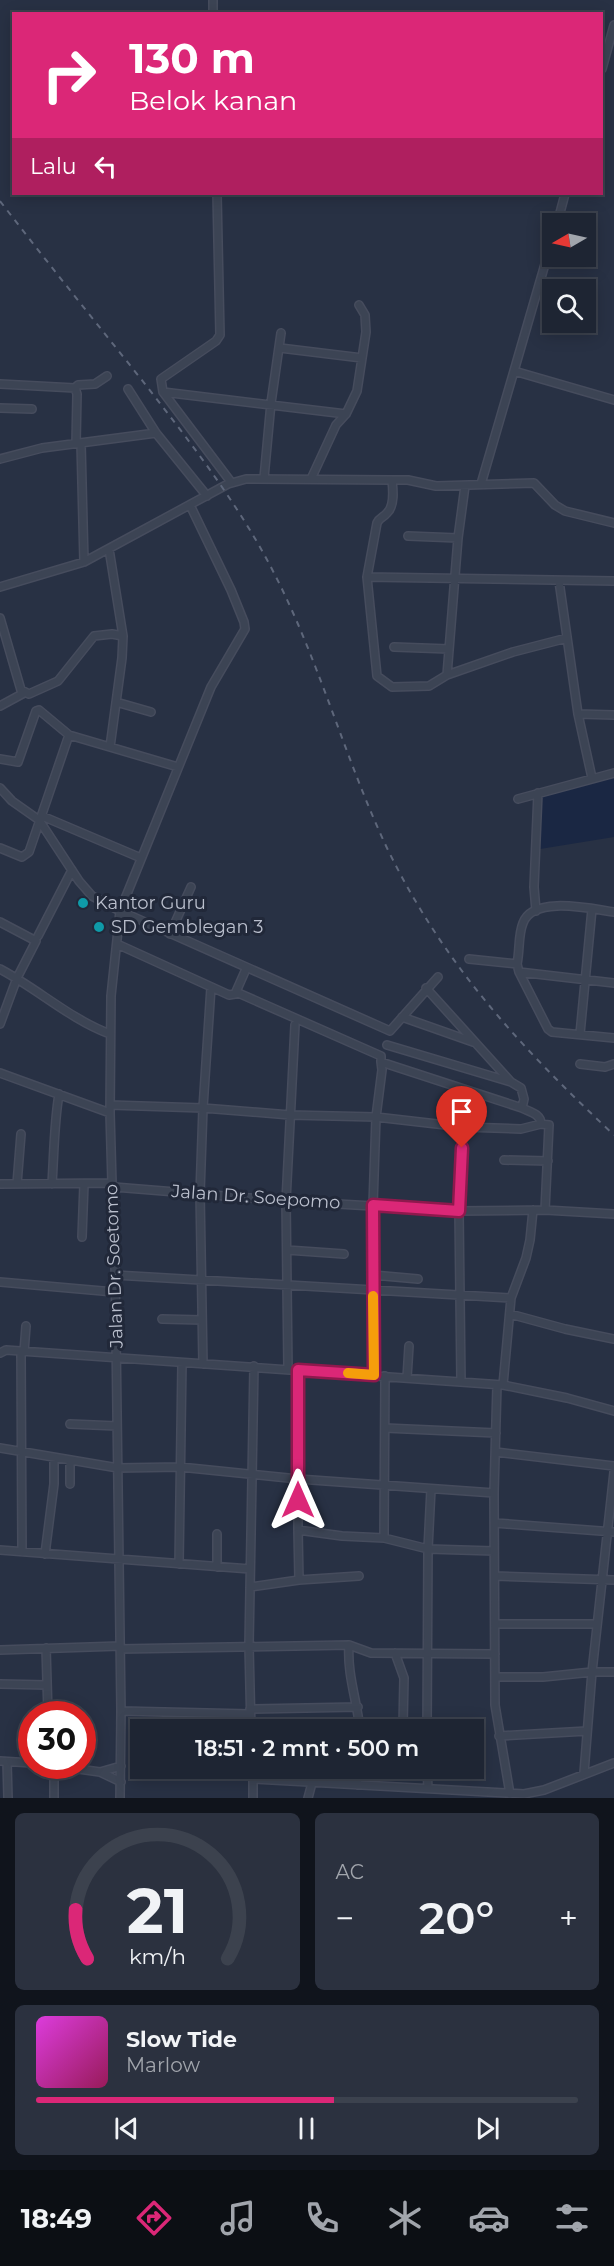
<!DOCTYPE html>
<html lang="id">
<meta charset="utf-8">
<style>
:root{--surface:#1e2533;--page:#2b313f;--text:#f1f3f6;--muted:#a1a5ac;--line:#3c424e;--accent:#db2777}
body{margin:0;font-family:Montserrat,sans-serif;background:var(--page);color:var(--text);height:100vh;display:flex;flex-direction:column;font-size:22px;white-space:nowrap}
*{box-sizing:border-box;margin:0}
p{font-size:20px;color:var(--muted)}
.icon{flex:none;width:33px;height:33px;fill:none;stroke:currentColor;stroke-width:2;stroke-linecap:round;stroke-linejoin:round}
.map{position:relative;height:1798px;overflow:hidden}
.sheet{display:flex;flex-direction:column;gap:15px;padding:15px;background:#10141c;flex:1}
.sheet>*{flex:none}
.top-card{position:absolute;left:12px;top:12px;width:591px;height:183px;border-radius:0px;box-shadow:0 3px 15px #0003,0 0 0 2px var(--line);background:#db2777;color:#fff;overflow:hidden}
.needle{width:39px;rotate:261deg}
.fabs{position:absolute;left:542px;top:213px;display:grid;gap:12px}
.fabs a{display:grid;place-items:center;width:54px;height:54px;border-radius:0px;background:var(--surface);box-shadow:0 3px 15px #0003,0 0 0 2px var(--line);font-size:30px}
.speed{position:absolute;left:18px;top:1701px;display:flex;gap:12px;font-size:30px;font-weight:700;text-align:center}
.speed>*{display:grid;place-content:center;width:78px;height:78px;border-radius:50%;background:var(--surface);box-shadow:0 3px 15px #0003,0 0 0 2px var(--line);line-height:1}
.speed .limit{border:9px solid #d22;background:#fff;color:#111}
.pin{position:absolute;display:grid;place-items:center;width:51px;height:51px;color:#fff;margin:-62px -26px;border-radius:50% 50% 50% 0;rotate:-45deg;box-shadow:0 0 6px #0007}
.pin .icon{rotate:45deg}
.me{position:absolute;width:66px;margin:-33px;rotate:0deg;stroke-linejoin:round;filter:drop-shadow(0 0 4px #0008)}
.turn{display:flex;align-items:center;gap:21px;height:126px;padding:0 18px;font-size:27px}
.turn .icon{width:78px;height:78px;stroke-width:2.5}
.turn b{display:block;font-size:42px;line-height:51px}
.then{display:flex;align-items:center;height:57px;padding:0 18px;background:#0003;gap:12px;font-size:22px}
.big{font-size:45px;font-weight:600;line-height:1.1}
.sheet .widget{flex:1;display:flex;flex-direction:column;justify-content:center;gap:9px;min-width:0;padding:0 21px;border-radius:9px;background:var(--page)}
.sheet .dial{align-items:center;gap:0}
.dial svg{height:156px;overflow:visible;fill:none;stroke:var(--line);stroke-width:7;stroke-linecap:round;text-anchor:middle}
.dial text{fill:var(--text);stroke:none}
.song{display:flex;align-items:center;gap:18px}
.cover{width:72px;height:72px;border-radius:9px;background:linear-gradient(135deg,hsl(300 70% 55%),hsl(330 70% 35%))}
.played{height:6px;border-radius:3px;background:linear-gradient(90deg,var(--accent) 55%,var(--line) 55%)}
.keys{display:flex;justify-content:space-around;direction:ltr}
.heat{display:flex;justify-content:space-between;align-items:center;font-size:33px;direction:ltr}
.sheet .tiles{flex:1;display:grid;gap:15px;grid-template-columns:1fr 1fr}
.widget:last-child{grid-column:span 2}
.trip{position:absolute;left:130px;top:1719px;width:354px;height:60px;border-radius:0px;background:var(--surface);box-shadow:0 3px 15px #0003,0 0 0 2px var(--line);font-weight:600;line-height:60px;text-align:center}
.menu{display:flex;height:96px;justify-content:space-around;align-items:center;background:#0c0f14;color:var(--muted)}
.menu .icon{width:42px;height:42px}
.menu .active{color:var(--accent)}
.menu b{font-size:27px;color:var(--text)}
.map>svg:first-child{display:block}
</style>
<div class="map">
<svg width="614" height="1798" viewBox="0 0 614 1798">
<rect width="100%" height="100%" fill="#283144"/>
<!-- water -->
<path fill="#1a2743" d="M614 775V837L540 849 542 793Z"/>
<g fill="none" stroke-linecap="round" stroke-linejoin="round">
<defs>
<path id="minor" d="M213 0V14
M602 69 614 25
M217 194 220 335 216 341 161 379 163 392 231 482
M557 224 565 194
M280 348 362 358
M514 371 552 240
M0 384 75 388 77 394 76 444
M75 388 78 385 95 384 107 376
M128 389 156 433 207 496
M163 392 346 414
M0 408 32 409
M81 443 84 562
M0 459 42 448 156 433
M264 478 271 403 281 333
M311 479 336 425 346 414 357 391 366 332 365 315 359 305
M392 480C393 489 395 506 387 513 383 518 380 517 377 523L367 577 377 676 392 687 429 686 447 675 458 538 465 486
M481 484 514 371 614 400
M190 505 231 590 244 622 245 629 211 687 120 911 390 1031 438 977
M408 536 458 538
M109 549 123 636 122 658 110 747
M367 577 614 581
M559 581 578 714 592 778
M0 587 84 562 228 484 246 479 392 480H408L436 486 534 483 555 505 565 511 614 523
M0 618 21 690 29 694 58 681 94 636 112 634 123 636
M394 647 449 649
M447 675 513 652 567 638
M116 702 151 712
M0 706 24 693
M578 714 614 715
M0 759 18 762 36 711 39 710 69 735 178 767
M0 788 12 801 39 820 79 881 92 896 120 911 111 996 110 1113 112 1183 114 1187 121 1711 120 1798
M518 799 614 773
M42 816 141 858
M0 848 22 857 29 852 69 735
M536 911 534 887 538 793
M0 922 36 941 17 978 0 1024
M170 934 191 887
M38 936 72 870
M117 944 229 995 235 994 246 969
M469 959 517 964 519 972 614 983
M517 964C520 950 518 935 523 923 533 895 592 909 614 912
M0 969C38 989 70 1019 110 1034
M519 972 548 1029 552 1032 614 1038
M426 988 511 1082 521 1088 524 1099 522 1108
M236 992 381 1056V1062L522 1108C530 1112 541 1114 541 1124L549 1125 545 1210
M402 1017 473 1042
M580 1034 592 909
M387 1045 511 1082
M580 1064 605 1067 614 1064
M0 1073 110 1113
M110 1105 203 1108 290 1115 376 1117 463 1127 521 1129 541 1124
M504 1160 548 1161
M0 1184 112 1183
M17 1184 21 1134
M52 1184C54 1154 54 1124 59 1094
M114 1187 286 1201 459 1211 545 1210 614 1214
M82 1237 84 1184
M287 1250 344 1254
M115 1275 511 1298
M373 1275 418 1279
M0 1282 114 1292
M510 1314 565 1329 614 1339
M162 1319 202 1320
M21 1352 22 1552
M24 1352 26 1326
M0 1353 6 1350 503 1385 567 1398 614 1411
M203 1364 200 1193 203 1108 211 987
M288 1369 286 1201 295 1025
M298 1370V1530L342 1536 384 1538 428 1549 494 1551
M374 1375 373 1205 376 1117 382 1070 381 1062
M407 1378 409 1346
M461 1382 459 1211 463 1127
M497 1385 494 1493 495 1705 510 1794
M503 1385 511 1298 526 1258 530 1240 533 1210
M70 1424 117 1426
M385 1428 496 1433
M0 1448 118 1468 180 1467 298 1479 494 1493
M496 1452 614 1466
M70 1484V1461
M495 1523 614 1532
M298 1530 299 1580
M217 1534V1567
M384 1538 385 1376
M0 1550 250 1569
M45 1554 54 1484V1459
M179 1564 182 1363
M495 1576 614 1580
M250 1587 299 1580 359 1576
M495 1624H597
M349 1645C347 1675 357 1700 360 1730
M46 1648 48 1714
M120 1649 349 1645 371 1653 495 1654
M0 1650 120 1646
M395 1653 404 1678 403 1726 405 1730
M495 1677H543L592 1672H614
M0 1684 47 1685
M250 1709 358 1707
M121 1711 250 1714
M251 1730 249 1646 254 1366
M427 1730 428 1549 431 1489
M499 1736 587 1731
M0 1761 32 1763
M7 1762 8 1798
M57 1766 100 1772 121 1782
M253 1768V1798
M427 1768 428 1788
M100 1772 121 1766
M584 1773 592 1672 614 1472
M253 1779 524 1794 544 1790 614 1763
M357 1785 359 1768
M54 1798V1766
M308 1798 312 1783"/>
</defs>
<!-- minor casing -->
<use href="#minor" stroke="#464c5d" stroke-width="10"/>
<!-- minor -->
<use href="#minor" stroke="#3c4454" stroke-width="7"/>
<!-- rail -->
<path stroke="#5e677b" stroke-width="2" stroke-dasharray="6 6" stroke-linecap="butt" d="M0 201C46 261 94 320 141 379 190 442 239 504 275 575 320 663 345 759 387 848 444 965 520 1047 614 1135"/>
</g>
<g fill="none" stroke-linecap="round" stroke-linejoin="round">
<defs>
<path id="route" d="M298 1500V1370L374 1375 373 1205 459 1211 462 1148"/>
</defs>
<!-- route casing -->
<use href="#route" stroke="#8e194d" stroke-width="15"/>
<!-- route -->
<use href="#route" stroke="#db2777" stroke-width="10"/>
<!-- slow -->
<path stroke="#f59e0b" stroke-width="10" d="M348 1373 374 1375 373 1296"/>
</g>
<!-- markers -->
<g fill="#0f9aa8" stroke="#212839" stroke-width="2">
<circle cx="83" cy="903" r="6"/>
<circle cx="99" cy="927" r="6"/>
</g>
<g text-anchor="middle" stroke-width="6" stroke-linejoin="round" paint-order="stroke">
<!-- poi labels -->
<g font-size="18" fill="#babfcd" stroke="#212839" text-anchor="start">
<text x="95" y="909">Kantor Guru</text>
<text x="111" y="933">SD Gemblegan 3</text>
</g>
<!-- street labels -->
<g font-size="18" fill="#babfcd" stroke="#212839">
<text transform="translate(256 1197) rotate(4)" y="6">Jalan Dr. Soepomo</text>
<text transform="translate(114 1266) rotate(-92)" y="6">Jalan Dr. Soetomo</text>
</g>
</g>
</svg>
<div class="fabs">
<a><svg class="needle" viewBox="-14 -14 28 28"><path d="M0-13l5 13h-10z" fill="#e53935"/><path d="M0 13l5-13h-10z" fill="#a1a5ac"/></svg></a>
<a><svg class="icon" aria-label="search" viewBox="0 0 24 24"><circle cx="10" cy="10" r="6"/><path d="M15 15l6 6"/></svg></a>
</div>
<div class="speed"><div class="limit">30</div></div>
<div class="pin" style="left:462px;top:1148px;background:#d93025"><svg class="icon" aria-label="arrive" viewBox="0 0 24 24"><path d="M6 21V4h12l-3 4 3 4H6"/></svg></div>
<svg class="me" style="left:298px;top:1500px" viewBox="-20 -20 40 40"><path d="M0-17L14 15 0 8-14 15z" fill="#db2777" stroke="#fff" stroke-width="4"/></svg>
<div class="trip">18:51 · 2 mnt · 500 m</div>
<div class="top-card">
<div class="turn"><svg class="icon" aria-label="right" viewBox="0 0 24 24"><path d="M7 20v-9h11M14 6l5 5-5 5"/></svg><div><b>130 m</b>Belok kanan</div></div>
<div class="then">Lalu<svg class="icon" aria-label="left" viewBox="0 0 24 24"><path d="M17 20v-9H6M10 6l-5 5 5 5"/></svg></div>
</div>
</div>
<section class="sheet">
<div class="tiles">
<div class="widget dial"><svg viewBox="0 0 100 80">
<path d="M14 69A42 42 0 1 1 86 69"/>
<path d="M14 69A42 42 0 0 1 8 44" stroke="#db2777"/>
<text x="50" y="56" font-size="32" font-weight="700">21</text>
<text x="50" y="72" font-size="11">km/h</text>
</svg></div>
<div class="widget"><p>AC</p>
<div class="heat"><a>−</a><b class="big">20°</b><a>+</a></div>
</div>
<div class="widget">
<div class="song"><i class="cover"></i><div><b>Slow Tide</b><p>Marlow</p></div></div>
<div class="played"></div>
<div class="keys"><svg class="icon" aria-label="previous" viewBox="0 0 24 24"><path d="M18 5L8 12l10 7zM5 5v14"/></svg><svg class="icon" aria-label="pause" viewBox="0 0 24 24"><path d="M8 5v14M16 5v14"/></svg><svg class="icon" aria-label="next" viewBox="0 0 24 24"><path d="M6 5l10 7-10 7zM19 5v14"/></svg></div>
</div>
</div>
</section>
<nav class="menu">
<b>18:49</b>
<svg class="icon active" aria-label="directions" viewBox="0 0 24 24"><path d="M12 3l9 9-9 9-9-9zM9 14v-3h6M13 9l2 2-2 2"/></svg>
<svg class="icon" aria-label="music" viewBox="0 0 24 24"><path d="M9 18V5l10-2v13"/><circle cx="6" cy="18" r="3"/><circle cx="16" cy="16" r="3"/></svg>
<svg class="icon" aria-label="phone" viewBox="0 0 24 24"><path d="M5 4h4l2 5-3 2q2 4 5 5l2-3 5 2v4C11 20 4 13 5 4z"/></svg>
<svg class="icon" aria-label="climate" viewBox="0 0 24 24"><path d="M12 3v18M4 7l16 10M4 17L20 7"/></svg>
<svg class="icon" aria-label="car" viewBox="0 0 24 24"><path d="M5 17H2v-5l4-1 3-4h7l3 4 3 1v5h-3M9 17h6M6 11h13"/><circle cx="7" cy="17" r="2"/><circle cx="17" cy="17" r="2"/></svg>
<svg class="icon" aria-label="filters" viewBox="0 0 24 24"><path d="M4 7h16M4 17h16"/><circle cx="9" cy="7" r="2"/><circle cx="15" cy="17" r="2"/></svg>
</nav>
